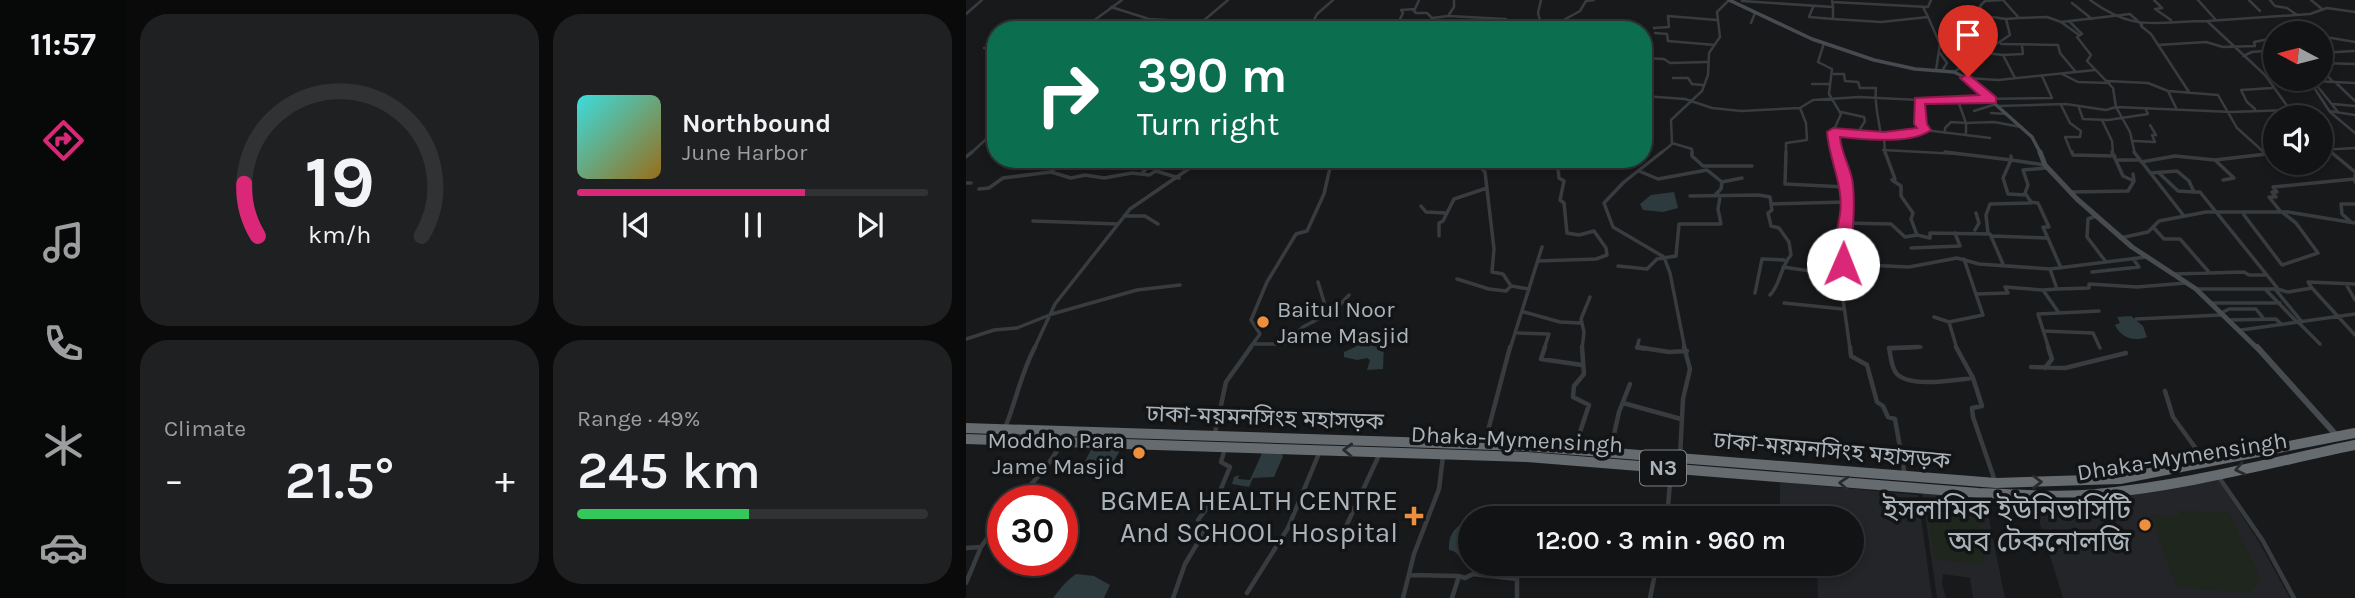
<!DOCTYPE html>
<meta charset="utf-8">
<style>
:root{--surface:#121314;--page:#1f2022;--text:#f1f3f6;--muted:#9c9ea0;--line:#313234;--accent:#db2777}
body{margin:0;font-family:Karla,"Noto Sans Bengali",sans-serif;background:var(--page);color:var(--text);height:100vh;display:flex;flex-direction:column;font-size:26px;white-space:nowrap}
*{box-sizing:border-box;margin:0}
p{font-size:23px;color:var(--muted)}
.icon{flex:none;width:38px;height:38px;fill:none;stroke:currentColor;stroke-width:2;stroke-linecap:round;stroke-linejoin:round}
.map{position:relative;flex:1;overflow:hidden}
.details{display:flex;flex-direction:column;gap:14px;padding:14px;background:#0a0a0b;width:840px}
.details>*{flex:none}
.banner{position:absolute;left:21px;top:21px;width:665px;height:147px;border-radius:28px;box-shadow:0 4px 10px #0003,0 0 0 2px var(--line);background:#0b6e4f;color:#fff;overflow:hidden}
.needle{width:46px;rotate:277deg}
.fabs{position:absolute;left:1297px;top:21px;display:grid;gap:14px}
.fabs a{display:grid;place-items:center;width:70px;height:70px;border-radius:50%;background:var(--surface);box-shadow:0 4px 10px #0003,0 0 0 2px var(--line);font-size:35px}
.speed{position:absolute;left:21px;top:485px;display:flex;gap:14px;font-size:35px;font-weight:700;text-align:center}
.speed>*{display:grid;place-content:center;width:91px;height:91px;border-radius:50%;background:var(--surface);box-shadow:0 4px 10px #0003,0 0 0 2px var(--line);line-height:1}
.speed .limit{border:10px solid #d22;background:#fff;color:#111}
.pin{position:absolute;display:grid;place-items:center;width:60px;height:60px;color:#fff;margin:-72px -30px;border-radius:50% 50% 50% 0;rotate:-45deg;box-shadow:0 0 7px #0007}
.pin .icon{rotate:45deg}
.me{position:absolute;width:77px;margin:-38px;rotate:1deg;stroke-linejoin:round;filter:drop-shadow(0 0 5px #0008)}
.turn{display:flex;align-items:center;gap:24px;height:147px;padding:0 35px;font-size:32px}
.turn .icon{width:91px;height:91px;stroke-width:2.5}
.turn b{display:block;font-size:49px;line-height:60px}
.big{font-size:52px;font-weight:600;line-height:1.1}
.details .tile{flex:1;display:flex;flex-direction:column;justify-content:center;gap:10px;min-width:0;padding:0 24px;border-radius:28px;background:var(--page)}
.details .dial{align-items:center;gap:0}
.dial svg{height:182px;overflow:visible;fill:none;stroke:var(--line);stroke-width:7;stroke-linecap:round;text-anchor:middle}
.dial text{fill:var(--text);stroke:none}
.song{display:flex;align-items:center;gap:21px}
.cover{width:84px;height:84px;border-radius:10px;background:linear-gradient(135deg,hsl(180 70% 55%),hsl(40 70% 35%))}
.played{height:7px;border-radius:4px;background:linear-gradient(90deg,var(--accent) 65%,var(--line) 65%)}
.keys{display:flex;justify-content:space-around;direction:ltr}
.heat{display:flex;justify-content:space-between;align-items:center;font-size:38px;direction:ltr}
.charge{height:10px;border-radius:5px;background:linear-gradient(90deg,#34c759 49%,var(--line) 0)}
.details .tiles{flex:1;display:grid;gap:14px;grid-template-columns:repeat(2,1fr)}
.trip{position:absolute;left:492px;top:506px;width:406px;height:70px;border-radius:35px;background:var(--surface);box-shadow:0 4px 10px #0003,0 0 0 2px var(--line);font-weight:600;line-height:70px;text-align:center}
main{display:flex;flex:1;min-height:0}
.dock{display:flex;flex-direction:column;width:126px;justify-content:space-around;align-items:center;background:#070808;color:var(--muted)}
.dock .icon{width:49px;height:49px}
.dock .on{color:var(--accent)}
.dock b{font-size:32px;color:var(--text)}
.map>svg:first-child{display:block}
</style>
<main>
<nav class="dock">
<b>11:57</b>
<svg class="icon on" aria-label="directions" viewBox="0 0 24 24"><path d="M12 3l9 9-9 9-9-9zM9 14v-3h6M13 9l2 2-2 2"/></svg>
<svg class="icon" aria-label="music" viewBox="0 0 24 24"><path d="M9 18V5l10-2v13"/><circle cx="6" cy="18" r="3"/><circle cx="16" cy="16" r="3"/></svg>
<svg class="icon" aria-label="phone" viewBox="0 0 24 24"><path d="M5 4h4l2 5-3 2q2 4 5 5l2-3 5 2v4C11 20 4 13 5 4z"/></svg>
<svg class="icon" aria-label="climate" viewBox="0 0 24 24"><path d="M12 3v18M4 7l16 10M4 17L20 7"/></svg>
<svg class="icon" aria-label="car" viewBox="0 0 24 24"><path d="M5 17H2v-5l4-1 3-4h7l3 4 3 1v5h-3M9 17h6M6 11h13"/><circle cx="7" cy="17" r="2"/><circle cx="17" cy="17" r="2"/></svg>
</nav>
<section class="details">
<div class="tiles">
<div class="tile dial"><svg viewBox="0 0 100 80">
<path d="M14 69A42 42 0 1 1 86 69"/>
<path d="M14 69A42 42 0 0 1 8 46" stroke="#db2777"/>
<text x="50" y="56" font-size="32" font-weight="700">19</text>
<text x="50" y="72" font-size="11">km/h</text>
</svg></div>
<div class="tile">
<div class="song"><i class="cover"></i><div><b>Northbound</b><p>June Harbor</p></div></div>
<div class="played"></div>
<div class="keys"><svg class="icon" aria-label="previous" viewBox="0 0 24 24"><path d="M18 5L8 12l10 7zM5 5v14"/></svg><svg class="icon" aria-label="pause" viewBox="0 0 24 24"><path d="M8 5v14M16 5v14"/></svg><svg class="icon" aria-label="next" viewBox="0 0 24 24"><path d="M6 5l10 7-10 7zM19 5v14"/></svg></div>
</div>
<div class="tile"><p>Climate</p>
<div class="heat"><a>−</a><b class="big">21.5°</b><a>+</a></div>
</div>
<div class="tile"><p>Range · 49%</p><b class="big">245 km</b><div class="charge"></div></div>
</div>
</section>
<div class="map">
<svg width="1389" height="598" viewBox="0 0 1389 598">
<rect width="100%" height="100%" fill="#18191b"/>
<!-- built -->
<path fill="#242528" d="M1251 478 1293 542 1324 598H1097L1066 498Z
M814 482 952 495 966 598H852L851 564H886V518H814Z
M956 493 1019 499 1039 598H1007L1004 578 977 574 976 584 980 598H971Z"/>
<!-- green -->
<path fill="#1f261e" d="M962 505 1010 510 1019 565 968 559Z
M1212 511 1263 512 1295 579 1283 593 1210 587 1184 515 1214 516Z"/>
<!-- water -->
<path fill="#2e3b3e" d="M708 192 712 208 697 212 677 210 674 204 685 195Z
M1165 316 1177 326 1181 337C1168 342 1155 338 1149 325L1154 323 1151 317Z
M406 336 418 342 417 369 401 370 404 360 401 358 391 360 378 357V352L389 347 392 339Z
M127 446 156 447 142 471H114Z
M296 453H315L317 456 308 477 287 478 283 487 266 484 268 477 273 475 272 479 284 480Z
M504 520V564H534C523 566 508 569 498 561 491 556 493 552 483 550 482 534 489 526 504 520Z
M110 574 128 576 144 585 138 598H87C94 589 100 581 110 574Z"/>
<g fill="none" stroke-linecap="round" stroke-linejoin="round">
<!-- street-far2 -->
<path stroke="#393c3f" stroke-width="2.5" d="M453 0 449 9 435 10 437 13 430 27H473L478 30
M1035 0 1019 1 1014 6 1019 16 1040 19
M1124 0C1169 33 1190 21 1241 21
M1188 0 1196 8 1189 9 1205 20
M1232 0 1249 19
M1283 0 1294 11
M1304 0 1309 6 1321 8 1331 15
M1345 0 1356 9
M776 1 867 7 866 0
M866 2 962 7 965 0
M1106 3 1126 19
M145 7 183 19 236 22 262 0
M847 7 843 17 867 19V7
M447 10 450 13H461L466 18 482 16 488 7V0
M0 14 16 0
M482 16 540 19 537 28H568
M962 17 974 44 970 70
M1053 18 1081 17 1095 22 1164 14 1176 25
M867 19 915 22 962 17 957 7
M1103 21 1116 34 1111 37 1125 55 1121 61 1147 88 1150 107 1164 132 1169 154
M1095 22 1113 35
M785 23 789 13
M392 25 430 27V30
M1175 26 1185 34 1223 92
M275 27 281 21
M569 28 575 24 572 13 575 0
M688 28 703 27 702 16 751 20
M115 30 156 0
M251 30 259 24 287 30
M343 30 351 14 367 0
M497 30H501
M585 30 594 28 596 21 614 11 620 1 628 0
M689 33 701 34 702 41 749 45
M996 33 1006 47V60
M1354 36 1389 42
M858 43 852 62 866 69 863 94 875 114 867 132 870 154
M1035 44 1092 45 1094 53 1109 71
M1192 45 1240 42 1257 47 1289 46 1288 42 1303 39 1309 42
M18 48 30 49
M974 53 981 63 976 71
M1020 53 1037 55 1049 78
M1354 53 1388 51
M1037 55 1057 54 1056 46
M1277 56 1286 52 1309 50
M677 58 698 59 704 63 741 62
M1354 63 1389 64
M1354 67 1367 82
M988 72 1044 35 1040 19 1053 18 1037 0
M868 74H878L879 81 892 82 894 88H910C908 105 913 119 915 136
M1096 74 1112 82 1143 83
M707 78H722L726 84 736 85
M1000 78 1032 80 1129 70
M1302 79 1389 83
M1141 81 1182 83 1202 91 1252 95 1271 128 1300 154
M1348 82 1372 112
M1369 82 1389 101
M1345 83 1364 112 1389 133
M846 84H863
M1202 91 1211 110
M677 96 719 99 746 108 775 111 834 108 847 100 893 97 953 100 1086 98 1076 76
M953 100 954 124 959 130
M1367 104 1389 106
M1095 105 1104 123 1115 131 1114 137H1099L1106 154
M1033 106 1100 104 1140 110 1150 107 1266 112 1323 110
M1113 108 1117 119 1142 120 1182 114 1180 110
M1289 109 1281 102 1275 90 1306 88
M1008 111 1030 104
M1363 111 1389 115
M875 112 898 117 899 121 891 134
M1025 113 1041 114
M1329 117 1299 75 1241 21 1344 14 1361 8 1389 12
M1136 120 1146 141 1147 154
M867 132 918 136 959 130 1024 138
M979 133V128L985 122 1000 123 991 98
M1000 134V123L1028 122 1055 127
M918 136 919 154
M1168 141 1189 142 1186 135H1190L1184 125
M1354 142 1367 154
M706 143 726 149V154
M917 150 993 154
M1354 150 1389 148
M4 154 30 130
M694 154 706 144 705 120 736 91 742 75 743 53 754 37 751 12 763 0
M820 154V143L841 140 840 123 834 108
M1305 154 1309 153"/>
<!-- street-far1 -->
<path stroke="#393c3f" stroke-width="3.5" d="M696 152 658 182 638 203 647 227 698 257 704 273 719 349
M726 152V156L737 166H786
M820 152 819 184 880 187
M869 152 880 182 882 213 877 228 876 292 884 349
M919 152 929 179 926 180 935 186V196L947 213 945 219 951 235
M979 152 1045 160 1037 178 1042 194 1060 195
M1106 152 1107 155 1149 156
M1146 152 1157 176 1168 181
M1168 152 1218 216
M1298 152 1301 154
M1365 152 1389 172
M1045 156V160L1079 165
M0 157 6 152
M97 159 85 172 105 178 119 175 138 178 166 173 183 175 190 171 213 178
M507 159 519 172 528 249 526 272 537 274 545 286 563 289
M1152 160H1173
M1249 160 1268 178 1257 180
M1175 162 1209 156 1249 160 1309 153
M391 166 435 165 452 159
M1080 168 1057 170 1062 185 1059 193 1065 202 1072 203 1083 227H1077L1095 268
M673 171 692 179 741 170 756 182
M177 172 190 159
M1192 172 1212 191 1228 192
M1185 173 1211 171 1223 181 1228 192H1234L1313 290
M1389 175V182
M0 183H5
M13 189 23 188 37 178 85 172
M1106 192 1162 191 1168 181 1167 174
M750 194 755 189 756 182 776 178
M724 196 793 195 804 197 805 204 880 202
M455 206 460 212 479 213
M1315 212 1303 197H1310L1306 192H1311L1307 187 1388 179
M1278 215 1316 265 1352 253 1330 223 1316 212
M158 216H179L192 224
M1130 216 1122 219 1121 237 1140 262
M67 221 152 224
M1384 221 1376 214 1375 204H1389
M879 223 925 224 939 237 951 235 964 238V233L1024 234 1037 264
M1187 227 1198 239H1214L1242 271
M1009 230 1013 223 1010 213
M1022 233 1020 215 1024 204 1065 203
M473 236V223L477 221 488 199 521 188
M1025 236 1082 238
M1154 238 1182 232 1193 221 1240 212H1322L1389 223
M945 248 994 246 989 233
M572 261 630 259 641 255 640 248 628 231 613 235 601 233 598 203 594 200 598 181 593 178 592 169 602 166V159
M877 264 943 267 991 258 1013 264 1084 269 1180 257
M652 266 681 269 691 259 710 256 713 224H755L752 209 754 197
M817 267 851 272H878
M1084 269 1091 289 1077 290 1093 313 1133 311
M1126 272 1173 267 1168 260
M1208 274 1278 272 1283 275H1300
M491 279 523 289 540 291 545 286
M352 282 362 315
M1380 284 1389 300
M1346 288 1389 335
M1091 289 1123 288V284L1171 287 1220 283
M1232 289H1311L1322 292 1346 288 1342 282 1389 284
M1299 289 1331 322
M1309 289 1336 322
M789 293 796 259 818 260
M1010 294 1042 293 1039 287 1076 290
M804 295C815 284 814 267 825 255L823 242 813 228 805 226 802 213 806 210 805 204
M818 303 877 309
M1247 303H1314
M558 312 594 322 614 323
M1255 313 1263 309H1290L1298 319
M968 317 983 322 991 349
M1170 319 1255 315
M1263 320 1310 319 1315 324
M983 322 1017 315 998 259
M1333 323 1354 344
M1275 330 1389 314
M1077 331 1127 333 1134 348
M552 333 583 334 578 349
M0 339 28 330 51 328 86 314 171 290 214 285
M673 340 671 348 678 349
M287 344H319L337 327 369 310 383 295
M68 349 89 304 164 209 237 159
M283 349 294 334 285 320 301 282 330 234 341 231 358 194 366 159
M544 349 576 247
M616 349 618 332 615 319 624 297
M923 349 955 347
M1083 349 1072 314 1093 313"/>
<!-- street -->
<path stroke="#393c3f" stroke-width="4.5" d="M579 347 575 359 616 365
M671 347 703 352 721 351
M884 347 885 356 901 365 911 402 917 406 922 417 929 419 939 476
M952 347 923 348C925 356 925 368 931 374 945 388 989 380 1007 378
M990 347 1007 378 1016 406 1006 408 1007 417 1029 481
M1065 367 1099 368 1160 353
M1079 368 1086 359 1082 347
M1199 391 1207 417 1239 461
M657 403 715 419
M39 428C50 401 55 373 69 347
M249 433 260 382 285 347
M519 442 544 347
M609 447 623 405 607 397 608 386 618 374 616 347
M644 452 653 412 664 384
M714 457 717 399 724 369 718 347
M1252 476 1297 541 1328 598
M51 500 78 470 95 445
M701 518 705 471
M377 533 414 453
M0 548 15 547
M444 575 493 576
M0 583 15 547 37 516
M281 593 322 528 354 451
M207 598 219 564 240 529 232 520 254 491 264 467 255 462 259 448
M437 598 448 554 473 489 477 456
M486 598 493 576 499 578 507 574 551 579V598
M684 598 691 564"/>
<!-- secondary-far2 -->
<path stroke="#474b4f" stroke-width="3.5" d="M763 0 846 39 908 60 949 69 988 72 1000 78 1066 137 1075 154"/>
<!-- secondary-far1 -->
<path stroke="#474b4f" stroke-width="5" d="M1074 152 1079 165 1111 199 1166 247 1230 289 1292 349"/>
<!-- secondary -->
<path stroke="#474b4f" stroke-width="6" d="M1291 347 1372 437"/>
<!-- highway -->
<path stroke="#666b70" stroke-width="10" d="M0 428 559 446 1030 483 1154 479 1389 433
M0 439 561 457 1012 493C1051 494 1091 498 1130 494 1218 486 1303 463 1389 445"/>
</g>
<!-- one-way arrows -->
<defs><path id="oneway-chevron" d="M-2-3.5L2.5 0L-2 3.5" fill="none" stroke-width="1.6" stroke-linecap="round" stroke-linejoin="round" transform="scale(1.75)"/></defs>
<g stroke="#282a2c">
<use href="#oneway-chevron" transform="translate(382 450) rotate(-178)"/>
<use href="#oneway-chevron" transform="translate(1274 469) rotate(168)"/>
<use href="#oneway-chevron" transform="translate(1071 482) rotate(-1)"/>
<use href="#oneway-chevron" transform="translate(878 483) rotate(-176)"/>
</g>
<!-- route -->
<path fill="#db2777" stroke="#8e194d" stroke-width="2" d="M1002 74 1030 97V103L959 104 961 124 965 130C945 145 898 139 874 137 875 154 886 169 887 185 890 212 885 238 885 264L877 270 872 268C864 252 872 230 874 214 878 185 863 160 861 132L867 128 918 132 951 128 948 124 949 98 1013 95 994 78Z"/>
<!-- markers -->
<g fill="#ee8f3d" stroke="#131416" stroke-width="2.5">
<circle cx="297" cy="322" r="7"/>
<circle cx="173" cy="453" r="7"/>
<path d="M444.5 505.5h7v7h7v7h-7v7h-7v-7h-7v-7h7z"/>
<circle cx="1179" cy="525" r="7"/>
</g>
<g text-anchor="middle" stroke-width="7" stroke-linejoin="round" paint-order="stroke">
<!-- shield labels -->
<rect fill="#131416" stroke="#7d8389" stroke-width="2" x="674" y="450.5" width="46" height="35" rx="5"/>
<g font-size="21" font-weight="bold" fill="#abb3ba">
<text x="697" y="475">N3</text>
</g>
<!-- poi labels -->
<g font-size="23" fill="#abb3ba" stroke="#131416" text-anchor="start">
<text x="311" y="317">Baitul Noor<tspan x="311" dy="26">Jame Masjid</tspan></text>
<text x="159" y="448" text-anchor="end">Moddho Para<tspan x="159" dy="26">Jame Masjid</tspan></text>
</g>
<!-- street labels -->
<g font-size="23" fill="#abb3ba" stroke="#131416">
<text transform="translate(299 417) rotate(2)" y="8">ঢাকা-ময়মনসিংহ মহাসড়ক</text>
<text transform="translate(551 439) rotate(3)" y="8">Dhaka-Mymensingh</text>
<text transform="translate(866 450) rotate(5)" y="8">ঢাকা-ময়মনসিংহ মহাসড়ক</text>
<text transform="translate(1216 456) rotate(-9)" y="8">Dhaka-Mymensingh</text>
</g>
<!-- near-poi labels -->
<g font-size="28" fill="#abb3ba" stroke="#131416" text-anchor="end">
<text x="432" y="510">BGMEA HEALTH CENTRE<tspan x="432" dy="32">And SCHOOL, Hospital</tspan></text>
<text x="1165" y="519">ইসলামিক ইউনিভার্সিটি<tspan x="1165" dy="32">অব টেকনোলজি</tspan></text>
</g>
</g>
</svg>
<div class="fabs">
<a><svg class="needle" viewBox="-14 -14 28 28"><path d="M0-13l5 13h-10z" fill="#e53935"/><path d="M0 13l5-13h-10z" fill="#9c9ea0"/></svg></a>
<a><svg class="icon" aria-label="sound" viewBox="0 0 24 24"><path d="M4 9h4l5-4v14l-5-4H4zM17 9q2 3 0 6"/></svg></a>
</div>
<div class="speed"><div class="limit">30</div></div>
<div class="pin" style="left:1002px;top:77px;background:#d93025"><svg class="icon" aria-label="arrive" viewBox="0 0 24 24"><path d="M6 21V4h12l-3 4 3 4H6"/></svg></div>
<svg class="me" style="left:877px;top:264px" viewBox="-20 -20 40 40"><circle r="19" fill="#fff"/><path d="M0-13L10 11 0 6-10 11z" fill="#db2777"/></svg>
<div class="trip">12:00 · 3 min · 960 m</div>
<div class="banner">
<div class="turn"><svg class="icon" aria-label="right" viewBox="0 0 24 24"><path d="M7 20v-9h11M14 6l5 5-5 5"/></svg><div><b>390 m</b>Turn right</div></div>
</div>
</div>
</main>
